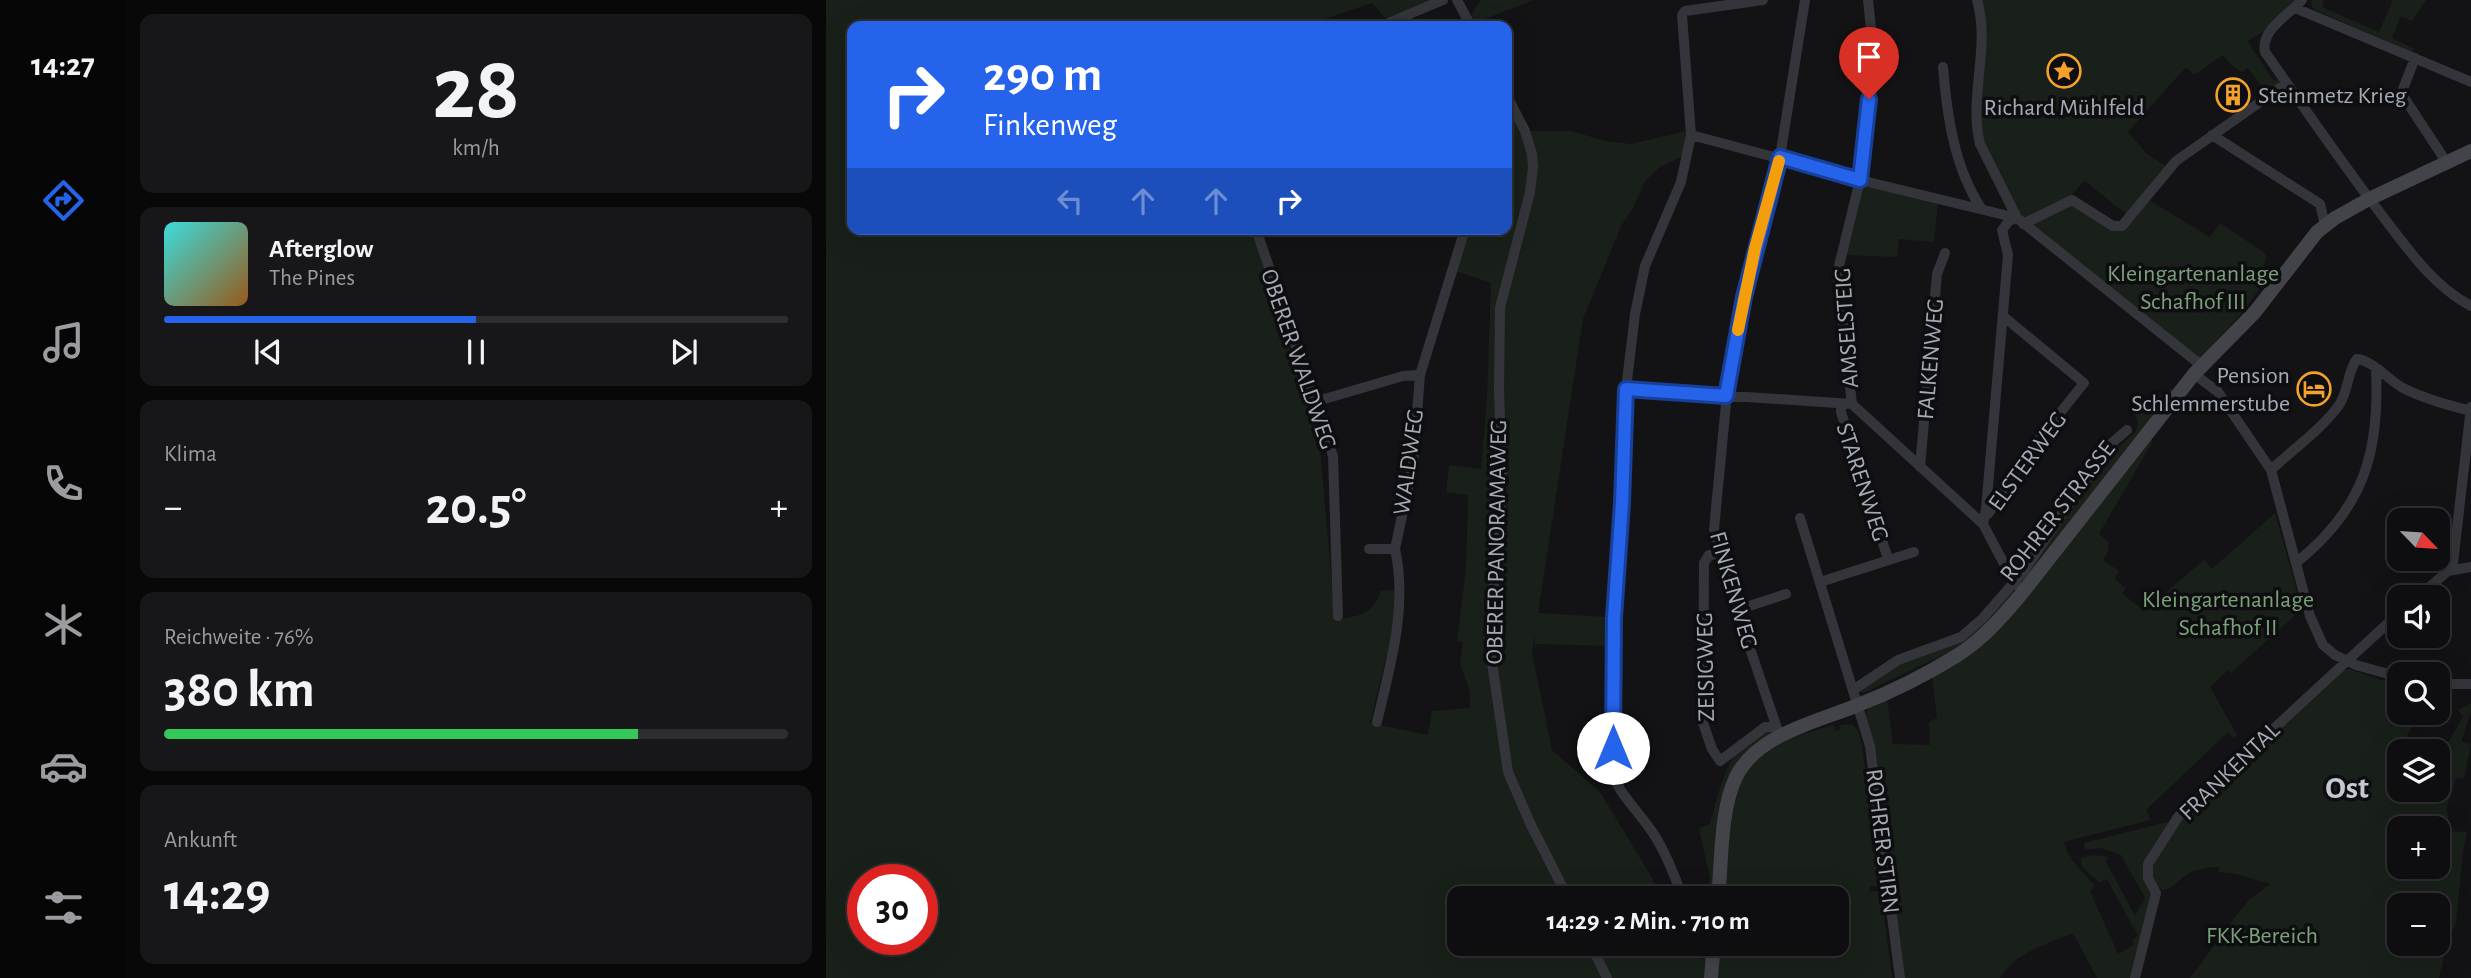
<!DOCTYPE html>
<html lang="de">
<meta charset="utf-8">
<style>
:root{--surface:#0e0e10;--page:#171719;--text:#f1f3f6;--muted:#9b9c9f;--line:#2e2e30;--accent:#2563eb}
body{margin:0;font-family:"Alegreya Sans",sans-serif;background:var(--page);color:var(--text);height:100vh;display:flex;flex-direction:column;font-size:26px;white-space:nowrap}
*{box-sizing:border-box;margin:0}
p{font-size:23px;color:var(--muted)}
.icon{flex:none;width:38px;height:38px;fill:none;stroke:currentColor;stroke-width:2;stroke-linecap:round;stroke-linejoin:round}
.map{position:relative;flex:1;overflow:hidden}
.drawer{display:flex;flex-direction:column;gap:14px;padding:14px;background:#080809;width:700px}
.drawer>*{flex:none}
.top-card{position:absolute;left:21px;top:21px;width:665px;height:214px;border-radius:14px;box-shadow:0 7px 28px #0002,0 0 0 2px var(--line);background:#2563eb;color:#fff;overflow:hidden}
.needle{width:46px;rotate:115deg}
.tools{position:absolute;left:1561px;top:508px;display:grid;gap:14px}
.tools a{display:grid;place-items:center;width:63px;height:63px;border-radius:14px;background:var(--surface);box-shadow:0 7px 28px #0002,0 0 0 2px var(--line);font-size:35px}
.speed{position:absolute;left:21px;top:864px;display:flex;gap:14px;font-size:35px;font-weight:700;text-align:center}
.speed>*{display:grid;place-content:center;width:91px;height:91px;border-radius:50%;background:var(--surface);box-shadow:0 7px 28px #0002,0 0 0 2px var(--line);line-height:1}
.speed .limit{border:10px solid #d22;background:#fff;color:#111}
.pin{position:absolute;display:grid;place-items:center;width:60px;height:60px;color:#fff;margin:-72px -30px;border-radius:50% 50% 50% 0;rotate:-45deg;box-shadow:0 0 7px #0007}
.pin .icon{rotate:45deg}
.me{position:absolute;width:77px;margin:-38px;rotate:0deg;stroke-linejoin:round;filter:drop-shadow(0 0 5px #0008)}
.turn{display:flex;align-items:center;gap:24px;height:147px;padding:0 21px;font-size:32px}
.turn .icon{width:91px;height:91px;stroke-width:2.5}
.turn b{display:block;font-size:49px;line-height:60px}
.lanes{display:flex;align-items:center;height:66px;padding:0 21px;background:#0003;justify-content:center;gap:35px;direction:ltr}
.lanes .off{opacity:.35}
.big{font-size:52px;font-weight:700;line-height:1.1}
.drawer .widget{flex:1;display:flex;flex-direction:column;justify-content:center;gap:10px;min-width:0;padding:0 24px;border-radius:14px;background:var(--page)}
.drawer .dial{align-items:center;gap:0}
.dial b{font-size:91px;line-height:1}
.song{display:flex;align-items:center;gap:21px}
.cover{width:84px;height:84px;border-radius:10px;background:linear-gradient(135deg,hsl(180 70% 55%),hsl(30 70% 35%))}
.played{height:7px;border-radius:4px;background:linear-gradient(90deg,var(--accent) 50%,var(--line) 50%)}
.keys{display:flex;justify-content:space-around;direction:ltr}
.heat{display:flex;justify-content:space-between;align-items:center;font-size:38px;direction:ltr}
.charge{height:10px;border-radius:5px;background:linear-gradient(90deg,#34c759 76%,var(--line) 0)}
.trip{position:absolute;left:621px;top:886px;width:402px;height:70px;border-radius:14px;background:var(--surface);box-shadow:0 7px 28px #0002,0 0 0 2px var(--line);font-weight:700;line-height:70px;text-align:center}
main{display:flex;flex:1;min-height:0}
.tab-bar{display:flex;flex-direction:column;width:126px;justify-content:space-around;align-items:center;background:#060606;color:var(--muted)}
.tab-bar .icon{width:49px;height:49px}
.tab-bar .active{color:var(--accent)}
.tab-bar b{font-size:32px;color:var(--text)}
.map>svg:first-child{display:block}
</style>
<main>
<nav class="tab-bar">
<b>14:27</b>
<svg class="icon active" aria-label="directions" viewBox="0 0 24 24"><path d="M12 3l9 9-9 9-9-9zM9 14v-3h6M13 9l2 2-2 2"/></svg>
<svg class="icon" aria-label="music" viewBox="0 0 24 24"><path d="M9 18V5l10-2v13"/><circle cx="6" cy="18" r="3"/><circle cx="16" cy="16" r="3"/></svg>
<svg class="icon" aria-label="phone" viewBox="0 0 24 24"><path d="M5 4h4l2 5-3 2q2 4 5 5l2-3 5 2v4C11 20 4 13 5 4z"/></svg>
<svg class="icon" aria-label="climate" viewBox="0 0 24 24"><path d="M12 3v18M4 7l16 10M4 17L20 7"/></svg>
<svg class="icon" aria-label="car" viewBox="0 0 24 24"><path d="M5 17H2v-5l4-1 3-4h7l3 4 3 1v5h-3M9 17h6M6 11h13"/><circle cx="7" cy="17" r="2"/><circle cx="17" cy="17" r="2"/></svg>
<svg class="icon" aria-label="filters" viewBox="0 0 24 24"><path d="M4 7h16M4 17h16"/><circle cx="9" cy="7" r="2"/><circle cx="15" cy="17" r="2"/></svg>
</nav>
<section class="drawer">
<div class="widget dial"><b>28</b><p>km/h</p></div>
<div class="widget">
<div class="song"><i class="cover"></i><div><b>Afterglow</b><p>The Pines</p></div></div>
<div class="played"></div>
<div class="keys"><svg class="icon" aria-label="previous" viewBox="0 0 24 24"><path d="M18 5L8 12l10 7zM5 5v14"/></svg><svg class="icon" aria-label="pause" viewBox="0 0 24 24"><path d="M8 5v14M16 5v14"/></svg><svg class="icon" aria-label="next" viewBox="0 0 24 24"><path d="M6 5l10 7-10 7zM19 5v14"/></svg></div>
</div>
<div class="widget"><p>Klima</p>
<div class="heat"><a>−</a><b class="big">20.5°</b><a>+</a></div>
</div>
<div class="widget"><p>Reichweite · 76%</p><b class="big">380 km</b><div class="charge"></div></div>
<div class="widget"><p>Ankunft</p><b class="big">14:29</b></div>
</section>
<div class="map">
<svg width="1645" height="978" viewBox="0 0 1645 978">
<rect width="100%" height="100%" fill="#131315"/>
<!-- green -->
<path fill="#19201a" fill-rule="evenodd" d="M0 0H609L559 18 546 3 477 26H26V229H427L494 447 509 620C532 616 547 615 555 591L568 590 569 622 544 723 602 735 606 711 644 708V692L634 663 637 642 631 641 640 569 642 495 620 492 623 465 655 469 661 398 665 283 630 271 642 229H681V107L694 131H745L780 141 805 144 860 131 857 156 834 167 819 181 807 208 795 226 757 319 712 613 781 617 780 646 709 644V633L706 653 726 750 774 792 838 898H634V943H865L876 960 889 943H1012V898H898C901 859 899 796 925 765 931 758 942 750 951 745 968 734 988 732 1007 725L1010 731 1015 729 1014 725C1028 722 1031 727 1035 739L1055 886H1043L1044 892 1055 890 1066 978H0ZM37 880H96V940H37Z
M655 0H708L648 23 646 13Z
M1153 0H1471L1434 34 1424 39 1422 42 1447 80 1454 79V83L1440 92 1422 68 1416 72 1405 65 1397 55 1368 75 1360 67 1302 132 1321 154 1340 166 1316 196 1384 237 1394 223 1440 254 1434 288 1417 312 1373 359 1204 224 1243 203 1289 230 1306 219 1259 181 1264 174 1245 196 1200 220 1194 216 1156 143Z
M1486 0H1498L1496 7 1553 32 1567 0H1600L1586 21 1575 16 1566 38 1588 49 1586 52 1489 10 1485 5Z
M1037 186 1112 202 1108 242 1073 239 1071 257 1018 255 1022 239H1025L1033 206 1031 203Z
M1346 388 1348 391 1198 582 1196 579 1285 446H1294L1310 431 1312 422 1307 413 1315 410 1330 394 1336 396Z
M1324 437 1327 441 1273 534 1283 543 1282 551 1277 560 1293 571 1289 579 1299 588 1297 594 1318 611 1378 560 1386 569 1449 513 1476 609 1405 673 1402 670 1384 687 1411 735 1408 738 1402 732 1320 810 1325 820 1237 842 1245 859 1269 886 1264 891 1292 954 1308 945 1306 940 1312 936 1281 879 1274 882C1266 876 1253 868 1255 858L1268 855 1283 857 1279 860 1309 916 1319 898 1295 855 1276 848 1259 850 1258 843 1341 822 1344 827 1319 864 1326 896 1306 978H1271L1247 933C1221 944 1190 952 1174 978H1078L1051 758 1040 718 1041 711 1044 706 1061 698 1067 744 1104 745 1103 722 1111 718 1106 674 1156 645 1173 629Z
M1184 592 1189 593 1164 624 1130 649 1037 693 1033 690 1064 668 1115 647Z
M1523 669 1573 686V712H1594L1563 768 1573 776V789H1612V760L1637 717 1632 710 1645 703V711L1636 741 1645 745 1638 779 1630 778 1621 806 1623 831 1641 832 1637 853 1630 922 1621 944 1613 978H1364L1410 916 1423 900 1444 884 1410 874 1392 872 1394 867C1382 867 1370 869 1360 875 1352 881 1346 889 1336 890L1326 880 1325 864 1355 818 1516 671ZM1573 828H1612V866H1573ZM1573 905H1612V943H1573Z
M944 731 947 735 912 764 890 898H880L884 878 873 828 884 824C895 786 900 744 944 731Z"/>
<g fill="none" stroke-linecap="round" stroke-linejoin="round">
<!-- minor -->
<path stroke="#34353a" stroke-width="10" d="M631 0 645 26
M1042 0 1049 66 1034 180 1011 274 1026 404 1157 524 1185 577 1197 592
M1151 0C1165 48 1142 96 1154 144L1191 218 1376 366
M1476 0C1463 15 1434 30 1439 52 1477 106 1515 162 1555 214 1581 248 1607 286 1645 306
M1469 8 1645 82
M555 26 617 0
M1589 58 1577 89V96L1621 163
M1117 67C1121 115 1128 167 1155 208
M681 96 699 131 706 154 707 167 704 192 674 308 673 390 676 477 663 642 682 772 704 823 742 898
M865 135 1034 180 1191 218
M1386 135 1494 204 1499 225
M1197 224 1246 200 1287 226H1296L1350 161 1461 83
M430 229 507 456 512 616
M1368 374 1392 392 1445 470 1484 616 1497 645 1509 655 1530 665 1573 677
M800 389 1026 404
M488 402 577 376 594 375
M1015 404V412L1062 559
M1094 467 1111 274 1119 253
M1445 470C1466 450 1497 428 1513 405 1523 391 1521 371 1531 359 1548 361 1562 380 1577 388 1599 399 1622 405 1645 411
M1162 514 1218 433 1258 383 1177 316
M974 518 1044 746 1074 978
M1157 524 1160 509 1182 255 1176 230 1183 221 1190 218
M543 549H569
M893 554 883 555 878 563 877 723 886 749 894 761 939 727H950
M1471 562C1538 508 1554 452 1550 369
M1622 571 1645 567
M994 582 1088 552
M1592 597 1622 571 1627 563 1645 407
M911 610 960 594
M1612 684H1645
M1027 690 1072 660 1135 637 1156 619 1198 571 1280 448 1301 430
M551 722C564 666 582 607 569 549L587 464 594 375 639 229
M954 737 911 610 888 529 902 383 918 297 954 157 979 0
M857 898C848 875 840 853 827 833 817 817 790 790 787 774V618L796 503 800 389 809 314 819 266 855 182 865 135 856 15 859 11 937 0
M764 943 781 978
M1309 978 1330 893 1322 878V864L1352 817 1573 613"/>
<!-- secondary -->
<path stroke="#42444a" stroke-width="14" d="M892 898C896 861 894 810 910 777 931 734 991 722 1032 705 1066 692 1101 674 1132 655 1158 638 1177 616 1197 592L1368 374 1429 312 1491 232 1509 218 1543 199 1645 151
M885 978 888 943"/>
</g>
<g fill="none" stroke-linecap="round" stroke-linejoin="round">
<defs>
<path id="route" d="M787 748 788 618 796 503 800 389 900 396 918 297 954 157 1034 180 1043 99"/>
</defs>
<!-- route casing -->
<use href="#route" stroke="#184099" stroke-width="18"/>
<!-- route -->
<use href="#route" stroke="#2563eb" stroke-width="12"/>
<!-- slow -->
<path stroke="#f59e0b" stroke-width="12" d="M912 330 929 248 953 161"/>
</g>
<!-- icons -->
<defs>
<symbol id="sight-ring" viewBox="-11 -11 22 22"><circle r="9.5" fill="#0e0e10" stroke="#f5a22b" stroke-width="1.5"/><path d="M0-6L1.8-2.2L6-1.7L2.9 1.2L3.7 5.4L0 3.3L-3.7 5.4L-2.9 1.2L-6-1.7L-1.8-2.2Z" fill="#f5a22b"/></symbol>
<symbol id="building-ring" viewBox="-11 -11 22 22"><circle r="9.5" fill="#0e0e10" stroke="#f5a22b" stroke-width="1.5"/><path d="M-4-6H4V6H1V3H-1V6H-4ZM-2.5-4.3h1.7v1.8h-1.7ZM.8-4.3h1.7v1.8H.8ZM-2.5-1h1.7V.8h-1.7ZM.8-1h1.7V.8H.8Z" fill="#f5a22b"/></symbol>
<symbol id="hotel-ring" viewBox="-11 -11 22 22"><circle r="9.5" fill="#0e0e10" stroke="#f5a22b" stroke-width="1.5"/><path d="M-6-4.5h1.5V1H6V5H4.5V3h-9V5H-6ZM-4 0a1.8 1.8 0 1 1 3.6 0ZM.5 0V-2.5h3Q6-2.5 6 0Z" fill="#f5a22b"/></symbol>
</defs>
<g fill-rule="evenodd">
<use href="#sight-ring" x="1219" y="52" width="38" height="38"/>
<use href="#building-ring" x="1388" y="76" width="38" height="38"/>
<use href="#hotel-ring" x="1469" y="370" width="38" height="38"/>
</g>
<g text-anchor="middle" stroke-width="7" stroke-linejoin="round" paint-order="stroke">
<!-- poi labels -->
<g font-size="24" fill="#a4abb5" stroke="#0e0e10" text-anchor="start">
<text x="1432" y="103">Steinmetz Krieg</text>
<text x="1238" y="115" text-anchor="middle">Richard Mühlfeld</text>
<text x="1464" y="383" text-anchor="end">Pension<tspan x="1464" dy="28">Schlemmerstube</tspan></text>
</g>
<!-- park labels -->
<g font-size="24" fill="#7ba17b" stroke="#0e0e10">
<text x="1367" y="281">Kleingartenanlage<tspan x="1367" dy="28">Schafhof III</tspan></text>
<text x="1402" y="607">Kleingartenanlage<tspan x="1402" dy="28">Schafhof II</tspan></text>
<text x="1436" y="943">FKK-Bereich</text>
</g>
<!-- street labels -->
<g font-size="24" fill="#a4abb5" stroke="#0e0e10">
<text transform="translate(1020 328) rotate(-94)" y="8">AMSELSTEIG</text>
<text transform="translate(473 359) rotate(71)" y="8">OBERER WALDWEG</text>
<text transform="translate(1104 359) rotate(-85)" y="8">FALKENWEG</text>
<text transform="translate(1201 461) rotate(-54)" y="8">ELSTERWEG</text>
<text transform="translate(582 462) rotate(-82)" y="8">WALDWEG</text>
<text transform="translate(1037 482) rotate(72)" y="8">STARENWEG</text>
<text transform="translate(1231 511) rotate(-52)" y="8">ROHRER STRASSE</text>
<text transform="translate(670 542) rotate(-89)" y="8">OBERER PANORAMAWEG</text>
<text transform="translate(908 590) rotate(74)" y="8">FINKENWEG</text>
<text transform="translate(879 667) rotate(-91)" y="8">ZEISIGWEG</text>
<text transform="translate(1403 771) rotate(-44)" y="8">FRANKENTAL</text>
<text transform="translate(1057 841) rotate(83)" y="8">ROHRER STIRN</text>
</g>
<!-- district labels -->
<g font-size="32" font-weight="bold" fill="#c5c9d1" stroke="#0e0e10">
<text x="1521" y="798">Ost</text>
</g>
</g>
</svg>
<div class="tools">
<a><svg class="needle" viewBox="-14 -14 28 28"><path d="M0-13l5 13h-10z" fill="#e53935"/><path d="M0 13l5-13h-10z" fill="#9b9c9f"/></svg></a>
<a><svg class="icon" aria-label="sound" viewBox="0 0 24 24"><path d="M4 9h4l5-4v14l-5-4H4zM17 9q2 3 0 6"/></svg></a>
<a><svg class="icon" aria-label="search" viewBox="0 0 24 24"><circle cx="10" cy="10" r="6"/><path d="M15 15l6 6"/></svg></a>
<a><svg class="icon" aria-label="layers" viewBox="0 0 24 24"><path d="M12 4l9 5-9 5-9-5zM3 14l9 5 9-5"/></svg></a>
<a>+</a>
<a>−</a>
</div>
<div class="speed"><div class="limit">30</div></div>
<div class="pin" style="left:1043px;top:99px;background:#d93025"><svg class="icon" aria-label="arrive" viewBox="0 0 24 24"><path d="M6 21V4h12l-3 4 3 4H6"/></svg></div>
<svg class="me" style="left:787px;top:748px" viewBox="-20 -20 40 40"><circle r="19" fill="#fff"/><path d="M0-13L10 11 0 6-10 11z" fill="#2563eb"/></svg>
<div class="trip">14:29 · 2 Min. · 710 m</div>
<div class="top-card">
<div class="turn"><svg class="icon" aria-label="right" viewBox="0 0 24 24"><path d="M7 20v-9h11M14 6l5 5-5 5"/></svg><div><b>290 m</b>Finkenweg</div></div>
<div class="lanes"><svg class="icon off" aria-label="left" viewBox="0 0 24 24"><path d="M17 20v-9H6M10 6l-5 5 5 5"/></svg><svg class="icon off" aria-label="ahead" viewBox="0 0 24 24"><path d="M12 20V5M6 11l6-6 6 6"/></svg><svg class="icon off" aria-label="ahead" viewBox="0 0 24 24"><path d="M12 20V5M6 11l6-6 6 6"/></svg><svg class="icon" aria-label="right" viewBox="0 0 24 24"><path d="M7 20v-9h11M14 6l5 5-5 5"/></svg></div>
</div>
</div>
</main>
